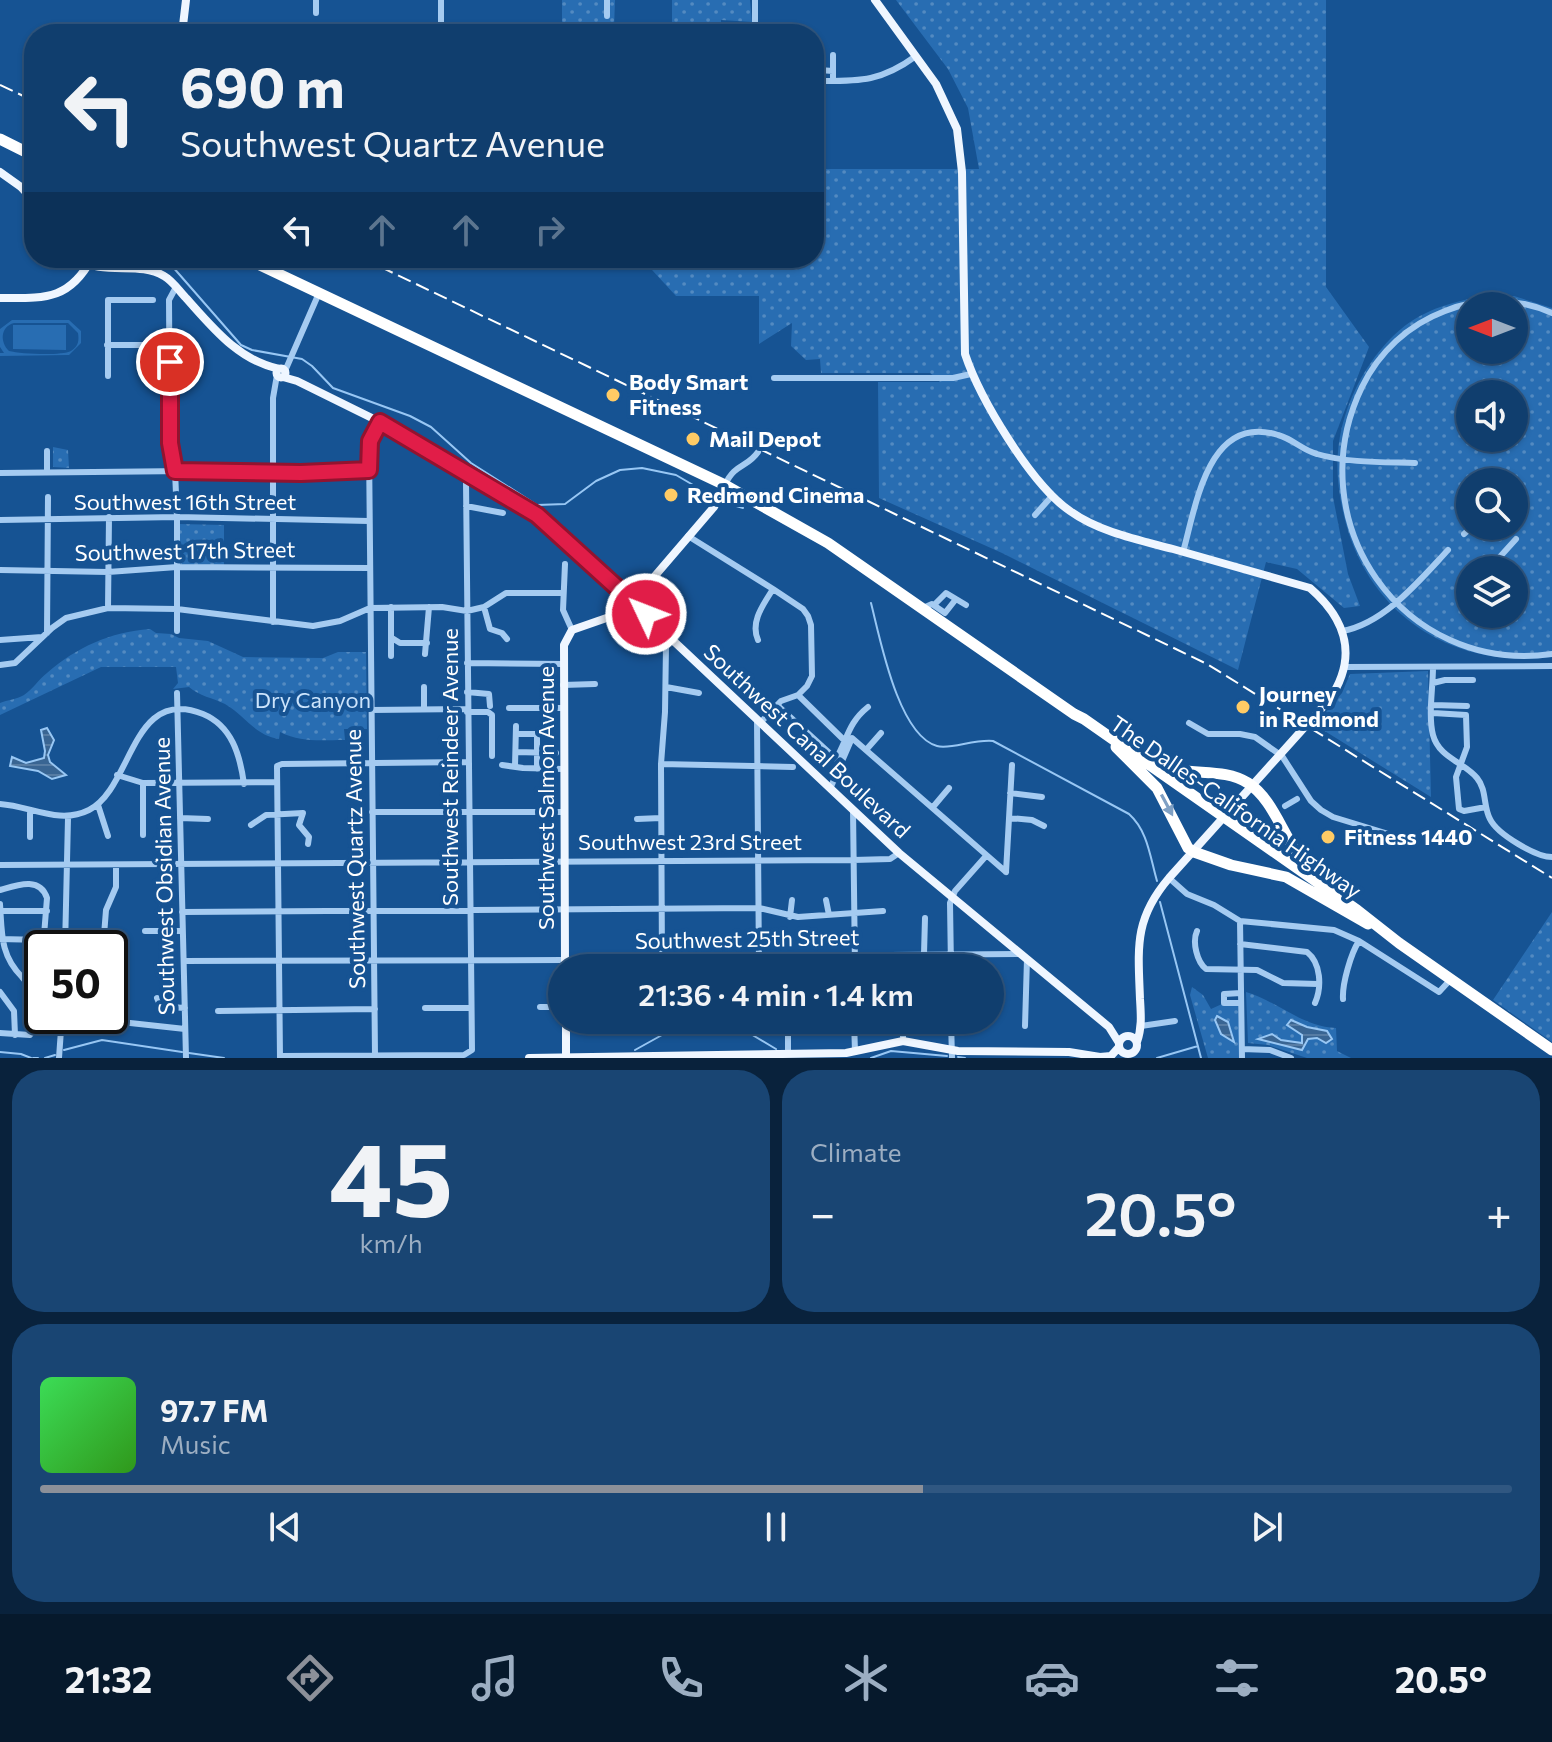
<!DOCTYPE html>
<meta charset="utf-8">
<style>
:root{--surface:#103e6e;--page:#194573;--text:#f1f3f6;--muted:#9caec2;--line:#305781;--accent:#8c9099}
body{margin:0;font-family:Commissioner,sans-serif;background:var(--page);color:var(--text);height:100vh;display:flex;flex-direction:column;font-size:30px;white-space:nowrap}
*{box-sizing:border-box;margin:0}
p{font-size:26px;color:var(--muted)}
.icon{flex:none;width:44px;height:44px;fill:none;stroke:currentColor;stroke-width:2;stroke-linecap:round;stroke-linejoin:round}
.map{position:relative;height:1058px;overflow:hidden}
.side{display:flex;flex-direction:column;gap:12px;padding:12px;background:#09223c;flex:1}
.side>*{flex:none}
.hud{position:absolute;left:24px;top:24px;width:800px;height:244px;border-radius:32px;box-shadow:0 2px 6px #0004,0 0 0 2px var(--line);background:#103e6e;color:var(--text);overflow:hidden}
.needle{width:52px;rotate:270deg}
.buttons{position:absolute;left:1456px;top:292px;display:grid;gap:16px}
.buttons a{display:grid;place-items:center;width:72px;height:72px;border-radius:50%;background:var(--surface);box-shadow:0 2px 6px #0004,0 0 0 2px var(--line);font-size:40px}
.speed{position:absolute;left:24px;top:930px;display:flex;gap:16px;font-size:40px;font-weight:700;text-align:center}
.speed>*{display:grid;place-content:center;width:104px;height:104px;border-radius:50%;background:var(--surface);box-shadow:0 2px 6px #0004,0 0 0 2px var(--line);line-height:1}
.speed .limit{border:4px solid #111;border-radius:12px;background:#fff;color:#111}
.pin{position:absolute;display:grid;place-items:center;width:68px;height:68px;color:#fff;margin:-34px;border:4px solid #fff;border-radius:50%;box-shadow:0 2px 8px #0007}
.me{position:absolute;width:88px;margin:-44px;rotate:313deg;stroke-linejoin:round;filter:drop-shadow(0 0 6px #0008)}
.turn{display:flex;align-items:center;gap:28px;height:168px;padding:0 24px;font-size:36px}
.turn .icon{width:104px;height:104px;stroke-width:2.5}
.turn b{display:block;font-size:56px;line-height:68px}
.lanes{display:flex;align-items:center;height:76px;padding:0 24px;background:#0003;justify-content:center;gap:40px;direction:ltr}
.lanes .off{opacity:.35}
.big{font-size:60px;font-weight:600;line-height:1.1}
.side .widget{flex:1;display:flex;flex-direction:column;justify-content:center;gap:12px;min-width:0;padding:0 28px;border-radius:32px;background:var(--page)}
.side .dial{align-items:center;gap:0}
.dial b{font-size:104px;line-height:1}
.song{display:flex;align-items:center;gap:24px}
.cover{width:96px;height:96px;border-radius:12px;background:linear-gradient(135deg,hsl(130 70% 55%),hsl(110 70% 35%))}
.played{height:8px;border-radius:4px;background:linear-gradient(90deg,var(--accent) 60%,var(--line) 60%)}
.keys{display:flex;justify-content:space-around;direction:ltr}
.heat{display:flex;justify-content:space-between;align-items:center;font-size:44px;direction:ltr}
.side .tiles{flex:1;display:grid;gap:12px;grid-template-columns:1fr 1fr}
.widget:last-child{grid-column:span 2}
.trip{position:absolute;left:548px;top:954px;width:456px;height:80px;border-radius:40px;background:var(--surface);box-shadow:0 2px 6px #0004,0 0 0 2px var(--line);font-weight:600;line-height:80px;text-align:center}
.dock{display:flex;height:128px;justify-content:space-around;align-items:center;background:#06192c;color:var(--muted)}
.dock .icon{width:56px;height:56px}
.dock .current{color:var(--accent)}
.dock b{font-size:36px;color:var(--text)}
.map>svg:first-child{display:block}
</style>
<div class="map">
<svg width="1552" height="1058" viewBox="0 0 1552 1058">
<defs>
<pattern id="grass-dots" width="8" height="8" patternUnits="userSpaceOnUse" patternTransform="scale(2)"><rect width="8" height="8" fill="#286db2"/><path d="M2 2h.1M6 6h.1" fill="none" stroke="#538ac1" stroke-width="1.8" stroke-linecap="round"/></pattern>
<pattern id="water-rules" width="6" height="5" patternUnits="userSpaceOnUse" patternTransform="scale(2)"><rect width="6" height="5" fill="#396593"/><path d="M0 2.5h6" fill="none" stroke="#577ca3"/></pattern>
</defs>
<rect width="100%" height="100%" fill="#165393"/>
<!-- grass -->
<path fill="url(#grass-dots)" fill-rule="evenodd" d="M562 0H615L614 28 665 29 668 34H562Z
M672 0H750L752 22 721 20V34H676L679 29 678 25 672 22Z
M896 0H1326V287L1369 347 1333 441V497L1348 574 1360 606 1344 608 1297 569 1266 562 1238 670 1002 553 879 498 878 382H940L930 373H821L820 359 806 360 791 346 792 323 759 344V296H676L641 258H814V169H979L968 108 948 69Z
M1484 296H1514L1552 308V657C1448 670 1362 610 1342 507 1333 464 1337 428 1356 388 1370 360 1392 331 1420 316 1440 305 1462 300 1484 296ZM1470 306H1514V350H1470ZM1470 394H1514V438H1470ZM1470 482H1514V526H1470ZM1470 570H1514V614H1470Z
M53 447 68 450 69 468 53 467Z
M179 524 224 525V565L179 566Z
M150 629 156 633 171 634 179 638 208 641 243 657 323 658 338 652H366L367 729H344L345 740C321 740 302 743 280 732L279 739C254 735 246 716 225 704 213 698 199 696 189 687L173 689 178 683 176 667H101L0 715V703C7 700 18 699 24 695 32 690 39 679 47 673 77 647 110 632 150 629Z
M1428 671 1431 797 1315 725 1342 693 1350 674Z
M1552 912V1042L1493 1000Z
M1192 987 1203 995 1211 1009 1222 1004H1238L1240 1058H1208L1190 995Z
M1246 992C1279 1002 1300 1026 1336 1028L1337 1051 1351 1058H1307L1268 1045 1248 1043Z"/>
<!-- garden -->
<path fill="#286db2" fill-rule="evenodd" d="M12 320H69L81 331V343L69 355 0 356V353H4L0 347V329ZM14 323H68L78 333C79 340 79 346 71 351 61 356 21 354 9 351 0 342 0 327 14 323Z
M13 325H66V350L13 349Z"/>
<!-- water -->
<path fill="url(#water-rules)" stroke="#98c7f4" stroke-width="2" d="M47 728 54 740 48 755 50 762 66 775 52 779 38 771 10 766 12 757 26 763 44 758 45 751 41 730Z
M1217 1016 1228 1022 1234 1042 1221 1034 1215 1020Z
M1291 1020 1307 1027 1327 1031 1332 1039 1326 1043 1317 1038 1308 1039 1302 1050 1258 1039 1272 1034 1281 1040 1302 1043V1035L1287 1025Z"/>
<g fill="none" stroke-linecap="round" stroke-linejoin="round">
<!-- stream -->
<path stroke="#98c7f4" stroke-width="2" d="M165 258 241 345 252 350 302 359 312 366 333 388 410 416 431 427 471 463 537 505 565 504 596 481 620 470 642 468 676 475 712 496
M723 502 743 508
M871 603C880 638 898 735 937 746 950 750 974 739 993 741L1129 814C1148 831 1150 857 1157 881
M1160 902 1201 1058
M64 1050 102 1040 182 1052
M635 1050 662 1035 739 1027 776 1049
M0 1052 21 1054 31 1058
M189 1053 224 1058
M958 1057 965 1058
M33 1058H38
M45 1058 55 1055
M871 1058 891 1051 947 1056
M1157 1058 1198 1046"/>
<!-- minor -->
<path stroke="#a5cbf1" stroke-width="6" d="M316 0V13
M607 0V16
M755 0V34
M441 34V0
M672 34V29
M819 70 833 71
M814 81C858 81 879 83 916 56
M833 81V55
M176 287 169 300 170 443 175 471 177 517V631
M1552 313C1519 298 1479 297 1445 311 1408 325 1379 352 1362 387 1297 521 1402 675 1552 654
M107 345H170
M285 371 319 293
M108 376V300H153
M774 378H953L971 374
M47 451V472
M0 473 273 470 301 473 369 470
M725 485C735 463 747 468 758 452
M466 506 503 513
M1035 515 1052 496
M0 520 177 517 369 521
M1464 534 1473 526
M688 536 773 589 803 609 808 616 811 625 812 676 807 686 798 695 781 701 761 722
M1183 552C1196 506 1208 413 1278 435 1293 439 1302 450 1317 454 1347 463 1384 462 1415 463
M565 564 563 610 572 630
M0 570 108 572 177 567 370 568
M1488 570 1516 539
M935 604 946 593 966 605
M484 607 490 629 502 633 507 639
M108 608 109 517
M923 608 932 604 945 613 956 599
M273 622V398L277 375
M1342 631C1384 624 1420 580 1448 550
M47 633 48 497
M392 638 400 643H427
M0 640 42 637
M758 640C750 622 763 605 773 589
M425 654 429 607
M391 656V607
M467 663 563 664
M0 665 15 663 52 628 66 618 108 608 177 609 313 626 340 621 370 608 442 607 467 611 484 607 506 593H563
M1345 667 1552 666
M1433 667C1433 688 1428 715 1433 735 1439 758 1464 762 1477 778 1487 790 1483 806 1490 819 1497 834 1536 857 1552 857
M1433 683 1445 680H1473
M563 685 595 684
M424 687V709
M666 687 699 693
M467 692 489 694 490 706
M177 693 186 1058
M798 695 846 742
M777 705 836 759C848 738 848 723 868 707
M1433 705 1467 706
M509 708H563
M371 710 467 709
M467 712H488L492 715V756
M1433 713 1466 715 1467 747 1456 777 1459 809 1464 811 1486 807
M757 720 759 968
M1189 723 1208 734H1240L1255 737 1282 756 1311 801 1321 810 1333 817 1405 839
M516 734H537V769
M866 750 881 733
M516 752 556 753
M661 764 793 767
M502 765 523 768 563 769
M515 766 516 726
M117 775 143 783 276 782
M143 783V835
M830 789 852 738 1006 872
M1010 793 1042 797
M0 804C31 806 59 825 89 810 133 788 131 685 203 714 232 726 240 755 244 784
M98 805 108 836
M1285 806 1297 799
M933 807 949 788
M853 810 855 968
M372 812H564
M180 818 208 819
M1009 818 1032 820 1044 826
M637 819 661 818
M251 825 266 815 303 813 299 825 309 837 308 844
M30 837V810
M0 865 853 860 890 859 899 853
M1006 872 1012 765
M1169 878 1187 894 1214 905 1240 921 1334 930 1359 941
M0 890C17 885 40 876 47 898L43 948
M826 900 829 915
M0 904C2 933 0 955 22 977 28 984 33 990 42 993
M162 905 165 912 167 954
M0 911H47
M182 912 759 908 798 917 883 911
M790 917 792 900
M1240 921 1242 1058
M145 931H182
M1197 931C1192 942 1197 962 1206 969L1257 970 1283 983 1318 984
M0 939 43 940
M1240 944 1307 952C1321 963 1322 987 1315 1003
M65 948 68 818
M103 948 106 910 116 887V865
M924 954 925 918
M902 955 903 968
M184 961 564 960 759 956 1020 954
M167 967 170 1007 185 1008
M662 968 661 764 665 712 666 646 670 637
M951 968 950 903 955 891 986 856
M0 992 14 1011 15 1035
M1241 993 1224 994V1003H1241
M157 998 161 1007H170
M1343 999C1342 984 1351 953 1359 941L1439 992 1451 979
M540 1007H562
M425 1008H471
M218 1011 375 1009
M788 1020V1054
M854 1020 855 1052
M903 1020V1041
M951 1020 952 1058
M118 1023 116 1006 118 994
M103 1024 121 1022 185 1029
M1025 1026 1027 959
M1141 1026 1175 1021
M828 1028H854
M0 1033 30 1035 40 1022 42 998
M1242 1049 1270 1050 1291 1058
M280 1056 464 1055 472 1050 466 482 469 474
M375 1056 369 446 380 422
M59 1058 62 1016
M280 1058 277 766 282 764 468 762"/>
<!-- major -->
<path stroke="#eff6ff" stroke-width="8" d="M875 0 936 84 957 129 962 172 965 354C980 399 1031 484 1070 511 1099 532 1139 540 1173 549 1219 562 1264 575 1310 588 1347 620 1358 658 1329 700L1169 878C1134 919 1138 947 1140 999 1141 1015 1142 1028 1137 1042
M182 34 186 0
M0 172 21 187 34 201
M73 258C107 277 137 260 164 276 173 281 179 291 186 298 213 328 238 360 279 369
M0 298C44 298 69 301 92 258
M276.5 373a4.5 4.5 0 1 1 9 0a4.5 4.5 0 1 1-9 0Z
M283 377 297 381 380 422 513 499 548 523 899 853 1109 1027 1119 1043
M565 968 564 645 572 630 618 614 630 605 714 507 725 485
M566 1020V1057
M1119 1045a9 9 0 1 1 18 0a9 9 0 1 1-18 0Z
M529 1058 846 1053 903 1041 958 1051 1069 1052 1100 1057 1111 1056 1119 1047"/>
<!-- highway -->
<path stroke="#fff" stroke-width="11" d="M0 139 34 156
M245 258 725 485 828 543 1074 714 1084 719 1357 910 1399 943 1552 1050
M1116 747 1157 788 1188 848 1194 852 1231 865 1286 877 1368 924
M1158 763C1186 778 1221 766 1248 783 1270 797 1280 827 1294 848 1301 859 1310 867 1319 876"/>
<!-- rail -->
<path stroke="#fff" stroke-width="2" stroke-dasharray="14 6" stroke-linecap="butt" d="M0 85 34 101
M362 258 1207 664 1552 878"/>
</g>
<!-- one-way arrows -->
<defs><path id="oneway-solid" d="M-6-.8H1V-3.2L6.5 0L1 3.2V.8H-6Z" transform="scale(2)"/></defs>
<use fill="#7fa0c4" href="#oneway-solid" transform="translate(1167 805) rotate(62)"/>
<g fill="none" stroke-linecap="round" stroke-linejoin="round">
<defs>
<path id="route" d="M170 362V443L175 471 301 473 369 470 370 441 380 422 537 515 646 614"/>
</defs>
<!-- route casing -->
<use href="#route" stroke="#92132f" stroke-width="20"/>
<!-- route -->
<use href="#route" stroke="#e11d48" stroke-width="14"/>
</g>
<!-- markers -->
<g fill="#ffcb65" stroke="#165393" stroke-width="3">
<circle cx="613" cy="395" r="8"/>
<circle cx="693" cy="439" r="8"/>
<circle cx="671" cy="495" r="8"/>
<circle cx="1243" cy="707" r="8"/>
<circle cx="1328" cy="837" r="8"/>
</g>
<g text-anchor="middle" stroke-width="8" stroke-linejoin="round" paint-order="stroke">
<!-- poi labels -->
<g font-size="22" font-weight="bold" fill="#fff" stroke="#165393" text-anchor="start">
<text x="629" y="390">Body Smart<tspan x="629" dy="25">Fitness</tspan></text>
<text x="709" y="447">Mail Depot</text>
<text x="687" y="503">Redmond Cinema</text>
<text x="1259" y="702">Journey<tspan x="1259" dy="25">in Redmond</tspan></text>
<text x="1344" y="845">Fitness 1440</text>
</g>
<!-- street labels -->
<g font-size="22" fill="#fff" stroke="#165393">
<text x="185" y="510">Southwest 16th Street</text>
<text transform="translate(185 551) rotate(-1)" y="8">Southwest 17th Street</text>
<text transform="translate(807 741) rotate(43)" y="8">Southwest Canal Boulevard</text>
<text transform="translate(450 767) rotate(-90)" y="8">Southwest Reindeer Avenue</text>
<text transform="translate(546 798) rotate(-90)" y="8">Southwest Salmon Avenue</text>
<text transform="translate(1236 807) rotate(35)" y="8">The Dalles-California Highway</text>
<text x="690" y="850">Southwest 23rd Street</text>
<text transform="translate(355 859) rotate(-91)" y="8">Southwest Quartz Avenue</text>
<text transform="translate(164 876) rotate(-91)" y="8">Southwest Obsidian Avenue</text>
<text transform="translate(747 939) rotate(-1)" y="8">Southwest 25th Street</text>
</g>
<!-- park labels -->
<g font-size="22" fill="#cce4fc" stroke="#165393">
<text x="313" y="708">Dry Canyon</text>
</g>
</g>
</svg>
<div class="buttons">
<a><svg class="needle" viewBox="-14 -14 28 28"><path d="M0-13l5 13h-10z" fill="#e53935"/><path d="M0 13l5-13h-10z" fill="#9caec2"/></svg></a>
<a><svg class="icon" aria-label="sound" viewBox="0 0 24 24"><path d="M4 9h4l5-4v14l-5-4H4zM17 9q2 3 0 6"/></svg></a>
<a><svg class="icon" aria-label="search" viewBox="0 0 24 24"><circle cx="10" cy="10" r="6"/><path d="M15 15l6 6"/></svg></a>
<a><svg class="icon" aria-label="layers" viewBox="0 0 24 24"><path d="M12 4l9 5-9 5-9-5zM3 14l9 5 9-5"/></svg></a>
</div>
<div class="speed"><div class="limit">50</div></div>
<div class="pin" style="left:170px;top:362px;background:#d93025"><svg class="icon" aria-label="arrive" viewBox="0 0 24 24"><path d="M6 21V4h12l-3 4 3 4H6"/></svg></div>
<svg class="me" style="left:646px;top:614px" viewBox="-20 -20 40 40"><circle r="17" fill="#e11d48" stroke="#fff" stroke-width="3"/><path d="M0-11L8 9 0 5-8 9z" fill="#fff"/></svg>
<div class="trip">21:36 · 4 min · 1.4 km</div>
<div class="hud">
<div class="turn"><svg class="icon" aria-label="left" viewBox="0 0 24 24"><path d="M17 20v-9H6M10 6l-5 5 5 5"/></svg><div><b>690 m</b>Southwest Quartz Avenue</div></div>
<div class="lanes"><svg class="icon" aria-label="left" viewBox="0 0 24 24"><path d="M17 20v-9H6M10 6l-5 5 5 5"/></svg><svg class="icon off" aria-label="ahead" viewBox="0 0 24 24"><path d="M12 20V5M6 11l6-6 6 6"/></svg><svg class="icon off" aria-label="ahead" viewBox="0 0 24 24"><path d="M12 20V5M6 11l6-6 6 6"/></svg><svg class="icon off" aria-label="right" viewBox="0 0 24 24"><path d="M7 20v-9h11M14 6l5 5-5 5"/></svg></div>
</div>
</div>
<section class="side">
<div class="tiles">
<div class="widget dial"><b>45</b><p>km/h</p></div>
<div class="widget"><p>Climate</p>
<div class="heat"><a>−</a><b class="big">20.5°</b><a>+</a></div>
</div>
<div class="widget">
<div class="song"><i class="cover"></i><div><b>97.7 FM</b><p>Music</p></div></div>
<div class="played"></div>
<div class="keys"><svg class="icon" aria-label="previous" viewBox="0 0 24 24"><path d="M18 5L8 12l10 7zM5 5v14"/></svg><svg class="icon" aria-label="pause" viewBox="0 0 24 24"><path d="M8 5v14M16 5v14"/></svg><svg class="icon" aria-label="next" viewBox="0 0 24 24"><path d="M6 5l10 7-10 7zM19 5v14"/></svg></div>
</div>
</div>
</section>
<nav class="dock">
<b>21:32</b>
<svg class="icon current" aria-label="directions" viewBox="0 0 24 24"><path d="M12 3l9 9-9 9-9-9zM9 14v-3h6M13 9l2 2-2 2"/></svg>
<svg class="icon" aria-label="music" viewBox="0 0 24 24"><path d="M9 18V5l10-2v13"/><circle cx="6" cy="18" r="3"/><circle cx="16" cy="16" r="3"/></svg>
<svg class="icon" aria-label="phone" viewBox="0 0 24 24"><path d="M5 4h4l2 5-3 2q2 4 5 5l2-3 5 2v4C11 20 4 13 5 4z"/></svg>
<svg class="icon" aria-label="climate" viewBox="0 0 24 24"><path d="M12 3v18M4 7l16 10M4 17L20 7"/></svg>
<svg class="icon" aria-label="car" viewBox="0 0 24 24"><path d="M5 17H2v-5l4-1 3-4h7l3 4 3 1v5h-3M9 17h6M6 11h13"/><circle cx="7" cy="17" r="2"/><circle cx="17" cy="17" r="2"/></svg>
<svg class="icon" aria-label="filters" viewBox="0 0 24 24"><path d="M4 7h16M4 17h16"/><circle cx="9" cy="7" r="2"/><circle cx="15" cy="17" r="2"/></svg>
<b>20.5°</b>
</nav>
